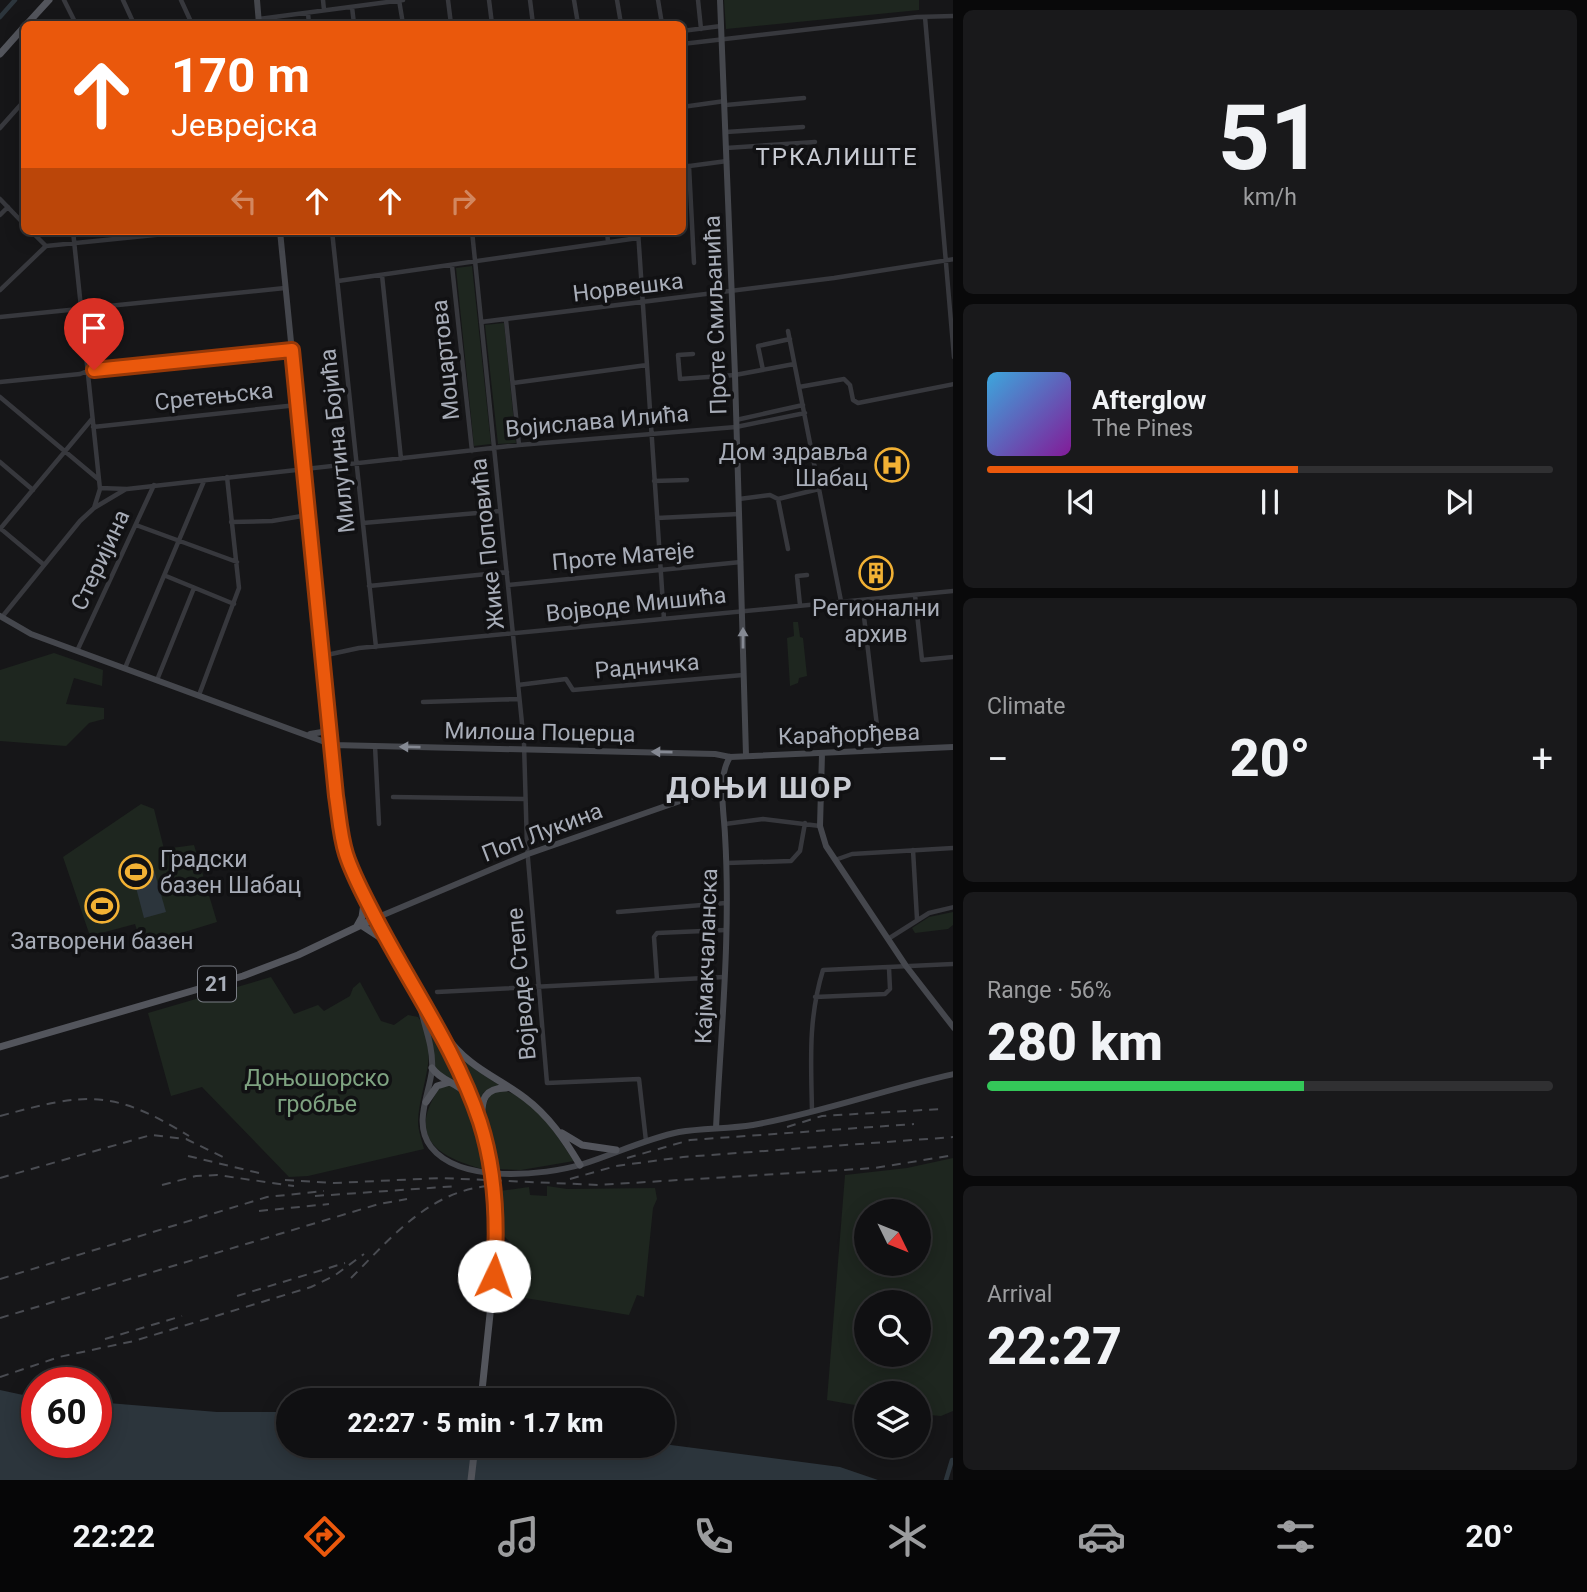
<!DOCTYPE html>
<meta charset="utf-8">
<style>
:root{--surface:#101012;--page:#19191b;--text:#f1f3f6;--muted:#9c9d9f;--line:#303032;--accent:#ea580c}
body{margin:0;font-family:Roboto,sans-serif;background:var(--page);color:var(--text);height:100vh;display:flex;flex-direction:column;font-size:26px;white-space:nowrap}
*{box-sizing:border-box;margin:0}
p{font-size:23px;color:var(--muted)}
.icon{flex:none;width:38px;height:38px;fill:none;stroke:currentColor;stroke-width:2;stroke-linecap:round;stroke-linejoin:round}
.map{position:relative;flex:1;overflow:hidden}
.drawer{display:flex;flex-direction:column;gap:10px;padding:10px;background:#09090a;width:634px}
.drawer>*{flex:none}
.hud{position:absolute;left:21px;top:21px;width:665px;height:214px;border-radius:10px;box-shadow:0 4px 18px #0003,0 0 0 2px var(--line);background:#ea580c;color:#fff;overflow:hidden}
.needle{width:46px;rotate:133deg}
.tools{position:absolute;left:854px;top:1199px;display:grid;gap:14px}
.tools a{display:grid;place-items:center;width:77px;height:77px;border-radius:50%;background:var(--surface);box-shadow:0 4px 18px #0003,0 0 0 2px var(--line);font-size:35px}
.speed{position:absolute;left:21px;top:1367px;display:flex;gap:14px;font-size:35px;font-weight:700;text-align:center}
.speed>*{display:grid;place-content:center;width:91px;height:91px;border-radius:50%;background:var(--surface);box-shadow:0 4px 18px #0003,0 0 0 2px var(--line);line-height:1}
.speed .limit{border:10px solid #d22;background:#fff;color:#111}
.pin{position:absolute;display:grid;place-items:center;width:60px;height:60px;color:#fff;margin:-72px -30px;border-radius:50% 50% 50% 0;rotate:-45deg;box-shadow:0 0 7px #0007}
.pin .icon{rotate:45deg}
.me{position:absolute;width:77px;margin:-38px;rotate:3deg;stroke-linejoin:round;filter:drop-shadow(0 0 5px #0008)}
.turn{display:flex;align-items:center;gap:24px;height:147px;padding:0 35px;font-size:32px}
.turn .icon{width:91px;height:91px;stroke-width:2.5}
.turn b{display:block;font-size:49px;line-height:60px}
.lanes{display:flex;align-items:center;height:66px;padding:0 35px;background:#0003;justify-content:center;gap:35px;direction:ltr}
.lanes .off{opacity:.35}
.big{font-size:52px;font-weight:800;line-height:1.1}
.drawer .tile{flex:1;display:flex;flex-direction:column;justify-content:center;gap:10px;min-width:0;padding:0 24px;border-radius:10px;background:var(--page)}
.drawer .dial{align-items:center;gap:0}
.dial b{font-size:91px;line-height:1}
.song{display:flex;align-items:center;gap:21px}
.cover{width:84px;height:84px;border-radius:10px;background:linear-gradient(135deg,hsl(200 70% 55%),hsl(290 70% 35%))}
.played{height:7px;border-radius:4px;background:linear-gradient(90deg,var(--accent) 55%,var(--line) 55%)}
.keys{display:flex;justify-content:space-around;direction:ltr}
.heat{display:flex;justify-content:space-between;align-items:center;font-size:38px;direction:ltr}
.charge{height:10px;border-radius:5px;background:linear-gradient(90deg,#34c759 56%,var(--line) 0)}
.trip{position:absolute;left:276px;top:1388px;width:399px;height:70px;border-radius:35px;background:var(--surface);box-shadow:0 4px 18px #0003,0 0 0 2px var(--line);font-weight:800;line-height:70px;text-align:center}
.tabs{display:flex;height:112px;justify-content:space-around;align-items:center;background:#060607;color:var(--muted)}
.tabs .icon{width:49px;height:49px}
.tabs .active{color:var(--accent)}
.tabs b{font-size:32px;color:var(--text)}
main{display:flex;flex:1;min-height:0}
.map>svg:first-child{display:block}
</style>
<main>
<div class="map">
<svg width="954" height="1480" viewBox="0 0 954 1480">
<rect width="100%" height="100%" fill="#161618"/>
<!-- green -->
<path fill="#1e261f" fill-rule="evenodd" d="M724 0H919V10L726 29Z
M472 266 491 444 474 446 456 268Z
M504 323 516 443 498 444 485 325Z
M793 622H798L800 637 803 638 807 676 799 678 798 683 790 686 787 638 794 636Z
M54 653 103 670 102 686 74 678 66 704 104 708V719L89 723 66 746 0 741V670Z
M141 804 154 809 164 849 194 845 217 922 142 945 135 924 90 936 63 857Z
M953 912V925L948 929 915 933 912 928 929 917Z
M271 977 294 1014 318 1005 324 1011 350 996 353 988 360 982 381 1021 394 1025 408 1015 418 1017C442 1050 419 1087 418 1122 418 1130 422 1141 424 1149L308 1176 289 1177 202 1087 171 1096 148 1013Z
M424 1013 460 1083 441 1076 435 1070Z
M452 1049 476 1070 499 1085 483 1093 480 1110Z
M450 1085 468 1099 480 1133 487 1170C439 1158 404 1138 441 1086Z
M506 1091C536 1100 557 1136 574 1161L521 1170 496 1169 485 1106 491 1093Z
M953 1158V1411L941 1416 919 1414V1393H866V1407L827 1400 845 1175 907 1168ZM866 1211H919V1264H866ZM866 1302H919V1354H866Z
M547 1186 567 1189 655 1188 657 1199 653 1208 644 1297 637 1295 629 1315 513 1296 517 1249 501 1233 500 1191 529 1187 530 1195 547 1196Z"/>
<!-- water -->
<path fill="#2c353c" d="M154 870 166 912 144 918 133 876Z
M0 1390 37 1398V1442H96V1402L217 1412H289V1446L663 1444 840 1467 878 1480H0Z"/>
<g fill="none" stroke-linecap="round" stroke-linejoin="round">
<!-- canal -->
<path stroke="#2c353c" stroke-width="4.5" d="M0 17 15 0
M946 1480 952 1460"/>
<!-- street -->
<path stroke="#37383d" stroke-width="4.5" d="M64 0 76 24
M123 0 134 24
M181 0 192 24
M323 0 324 10
M399 0 403 24
M448 0 451 24
M489 0 492 24
M530 0 533 24
M574 0 578 24
M617 0 621 24
M658 0 662 24
M698 0 701 29
M352 7 354 24
M308 13 309 24
M925 17 954 357
M259 19 403 0
M682 31 721 26
M682 44 917 17 954 16
M726 105 804 98
M682 107 725 101
M0 128 24 101
M726 132 803 127
M726 148 815 142
M689 166 694 263
M682 167 727 161
M0 199 24 224
M0 215 8 207
M31 231 46 246
M73 231 100 489 94 508
M332 231 376 647
M472 231 524 743 527 847 547 1083 639 1079 646 1141
M607 231 608 242
M638 231 664 619
M452 266 472 451
M382 275 401 459
M338 281 638 238
M0 290 46 246 194 231
M0 317 285 288
M506 320 519 445
M481 322 834 278 954 259
M788 331 799 387 844 379 850 385 853 400 858 403 954 384
M693 354 678 355 680 379 735 375 794 364
M763 370 758 346 790 339
M0 382 80 374 90 370 291 350
M513 383 647 365
M799 387 841 601
M0 397 98 479
M736 420 803 405
M93 427 297 405
M0 462 33 490
M654 481 687 480
M100 488 127 489 519 445 736 427 805 413
M739 499 770 495 778 499 819 489
M778 499 788 549
M657 518 739 514
M231 522 272 521 308 515
M363 523 500 511
M136 525 237 562
M0 529 92 419
M1 529 43 564
M166 576 234 604
M508 585 741 562
M369 586 507 572
M915 595 922 660 954 657
M862 600 880 751
M800 605 797 576 807 575
M2 617 80 521 94 508 126 489
M77 651 154 485
M322 656 359 648 954 591
M125 668 204 481
M157 680 194 588
M518 685 566 679 573 690 743 675
M199 695 239 588 227 477
M423 702 519 699
M375 746 379 824
M393 797 525 799
M725 824 763 819 820 826
M913 850 917 919
M835 860 852 854 954 848
M727 863 791 861 800 851 805 823
M618 912 726 903
M888 939 929 913 954 907
M657 980 654 937 657 933 726 930
M437 992 724 977
M815 997 885 994 890 989 889 968
M812 1111C811 1061 808 1019 823 970L954 964"/>
<!-- secondary -->
<path stroke="#45474d" stroke-width="6" d="M257 0 259 24
M720 0 735 375 746 755
M280 231 336 796 346 854 376 918 528 854 723 786
M0 616 31 634 333 745 715 754 730 757 954 747
M310 734 322 732 329 722
M822 754 820 826 826 846 906 966 954 1028
M418 997C422 1021 434 1045 432 1070 429 1095 413 1124 431 1147 460 1184 543 1176 583 1164 615 1154 645 1139 679 1132 703 1128 728 1129 753 1125 820 1113 886 1089 954 1074
M716 1128C721 1031 731 933 725 835 724 812 717 777 730 757"/>
<!-- primary -->
<path stroke="#53555c" stroke-width="7" d="M27 24 49 0
M0 54 24 27
M361 925 384 940
M357 926 362 917 365 897
M445 1035C470 1069 494 1075 525 1098 549 1116 565 1140 580 1165
M0 1047 243 976 298 955 376 918C416 996 471 1071 489 1158
M432 1068C441 1081 456 1082 467 1094
M426 1102 437 1086 450 1082
M482 1119C481 1099 485 1088 506 1088
M562 1133 582 1145 616 1150
M481 1400 494 1276 495 1199
M471 1480 475 1446"/>
<!-- rail -->
<path stroke="#4a4c52" stroke-width="2" stroke-dasharray="9 7" stroke-linecap="butt" d="M0 1116C85 1093 111 1088 189 1136
M787 1127 822 1116 941 1109
M188 1156 259 1173
M627 1158 690 1140 914 1124
M0 1178 151 1135 186 1139 227 1159
M570 1179 616 1166 683 1157 954 1137
M285 1180 334 1183 441 1178 598 1185 875 1168 954 1155
M162 1185 196 1176 217 1175 294 1186
M315 1196 458 1186
M259 1211 329 1204
M351 1278C391 1238 427 1193 487 1186
M0 1279 267 1197 324 1191
M237 1296 345 1263
M0 1318 379 1204 407 1199
M105 1339 182 1316
M0 1377 59 1357 134 1341 311 1287 334 1276 364 1254"/>
<!-- primary-bridge -->
<path stroke="#53555c" stroke-width="7" d="M489 1158 495 1199"/>
</g>
<!-- one-way arrows -->
<defs><path id="oneway-solid" d="M-6-.8H1V-3.2L6.5 0L1 3.2V.8H-6Z" transform="scale(1.75)"/></defs>
<g fill="#858993">
<use href="#oneway-solid" transform="translate(743 638) rotate(-90)"/>
<use href="#oneway-solid" transform="translate(410 747) rotate(-179)"/>
<use href="#oneway-solid" transform="translate(662 752) rotate(-179)"/>
</g>
<g fill="none" stroke-linecap="round" stroke-linejoin="round">
<defs>
<path id="route" d="M94 370 292 350 336 796C339 815 340 835 346 854 353 876 365 897 375 917 410 985 456 1049 480 1122 496 1172 498 1224 494 1276"/>
</defs>
<!-- route casing -->
<use href="#route" stroke="#983908" stroke-width="18"/>
<!-- route -->
<use href="#route" stroke="#ea580c" stroke-width="12"/>
</g>
<!-- icons -->
<defs>
<symbol id="hospital-ring" viewBox="-11 -11 22 22"><circle r="9.5" fill="#111113" stroke="#f2b134" stroke-width="1.5"/><path d="M-5-5h3v3.5h4V-5h3V5h-3V1.5h-4V5h-3Z" fill="#f2b134"/></symbol>
<symbol id="building-ring" viewBox="-11 -11 22 22"><circle r="9.5" fill="#111113" stroke="#f2b134" stroke-width="1.5"/><path d="M-4-6H4V6H1V3H-1V6H-4ZM-2.5-4.3h1.7v1.8h-1.7ZM.8-4.3h1.7v1.8H.8ZM-2.5-1h1.7V.8h-1.7ZM.8-1h1.7V.8H.8Z" fill="#f2b134"/></symbol>
<symbol id="stadium-ring" viewBox="-11 -11 22 22"><circle r="9.5" fill="#111113" stroke="#f2b134" stroke-width="1.5"/><path d="M0-5a6.5 5 0 1 0 0 10a6.5 5 0 1 0 0-10ZM-3.5-1.8h7v3.6h-7Z" fill="#f2b134"/></symbol>
</defs>
<g fill-rule="evenodd">
<use href="#hospital-ring" x="873" y="446" width="38" height="38"/>
<use href="#building-ring" x="857" y="554" width="38" height="38"/>
<use href="#stadium-ring" x="117" y="853" width="38" height="38"/>
<use href="#stadium-ring" x="83" y="887" width="38" height="38"/>
</g>
<g text-anchor="middle" stroke-width="7" stroke-linejoin="round" paint-order="stroke">
<!-- shield labels -->
<rect fill="#111113" stroke="#7b7e86" stroke-width="2" x="198" y="966.5" width="38" height="35" rx="5"/>
<g font-size="21" font-weight="bold" fill="#a8adb8">
<text x="217" y="991">21</text>
</g>
<!-- street labels -->
<g font-size="23" fill="#a8adb8" stroke="#111113">
<text transform="translate(628 287) rotate(-7)" y="8">Норвешка</text>
<text transform="translate(715 315) rotate(-92)" y="8">Проте Смиљанића</text>
<text transform="translate(445 360) rotate(-96)" y="8">Моцартова</text>
<text transform="translate(214 396) rotate(-6)" y="8">Сретењска</text>
<text transform="translate(597 421) rotate(-5)" y="8">Војислава Илића</text>
<text transform="translate(337 441) rotate(-96)" y="8">Милутина Бојића</text>
<text transform="translate(487 544) rotate(-96)" y="8">Жике Поповића</text>
<text transform="translate(623 556) rotate(-5)" y="8">Проте Матеје</text>
<text transform="translate(100 560) rotate(-65)" y="8">Стеријина</text>
<text transform="translate(636 604) rotate(-6)" y="8">Војводе Мишића</text>
<text transform="translate(647 666) rotate(-5)" y="8">Радничка</text>
<text transform="translate(540 732) rotate(1)" y="8">Милоша Поцерца</text>
<text transform="translate(849 734) rotate(-2)" y="8">Карађорђева</text>
<text transform="translate(542 832) rotate(-21)" y="8">Поп Лукина</text>
<text transform="translate(706 956) rotate(-88)" y="8">Кајмакчаланска</text>
<text transform="translate(521 984) rotate(-95)" y="8">Војводе Степе</text>
</g>
<!-- poi labels -->
<g font-size="23" fill="#a8adb8" stroke="#111113">
<text x="868" y="460" text-anchor="end">Дом здравља<tspan x="868" dy="26">Шабац</tspan></text>
<text x="876" y="616">Регионални<tspan x="876" dy="26">архив</tspan></text>
<text x="160" y="867" text-anchor="start">Градски<tspan x="160" dy="26">базен Шабац</tspan></text>
<text x="102" y="949">Затворени базен</text>
</g>
<!-- park labels -->
<g font-size="23" fill="#7fa381" stroke="#111113">
<text x="317" y="1086">Доњошорско<tspan x="317" dy="26">гробље</tspan></text>
</g>
<!-- neighbourhood labels -->
<g font-size="24" letter-spacing="2" fill="#c9ccd4" stroke="#111113">
<text x="837" y="165">ТРКАЛИШТЕ</text>
</g>
<!-- district labels -->
<g font-size="30" font-weight="bold" letter-spacing="2" fill="#c9ccd4" stroke="#111113">
<text x="760" y="798">ДОЊИ ШОР</text>
</g>
</g>
</svg>
<div class="tools">
<a><svg class="needle" viewBox="-14 -14 28 28"><path d="M0-13l5 13h-10z" fill="#e53935"/><path d="M0 13l5-13h-10z" fill="#9c9d9f"/></svg></a>
<a><svg class="icon" aria-label="search" viewBox="0 0 24 24"><circle cx="10" cy="10" r="6"/><path d="M15 15l6 6"/></svg></a>
<a><svg class="icon" aria-label="layers" viewBox="0 0 24 24"><path d="M12 4l9 5-9 5-9-5zM3 14l9 5 9-5"/></svg></a>
</div>
<div class="speed"><div class="limit">60</div></div>
<div class="pin" style="left:94px;top:370px;background:#d93025"><svg class="icon" aria-label="arrive" viewBox="0 0 24 24"><path d="M6 21V4h12l-3 4 3 4H6"/></svg></div>
<svg class="me" style="left:494px;top:1276px" viewBox="-20 -20 40 40"><circle r="19" fill="#fff"/><path d="M0-13L10 11 0 6-10 11z" fill="#ea580c"/></svg>
<div class="trip">22:27 · 5 min · 1.7 km</div>
<div class="hud">
<div class="turn"><svg class="icon" aria-label="ahead" viewBox="0 0 24 24"><path d="M12 20V5M6 11l6-6 6 6"/></svg><div><b>170 m</b>Јеврејска</div></div>
<div class="lanes"><svg class="icon off" aria-label="left" viewBox="0 0 24 24"><path d="M17 20v-9H6M10 6l-5 5 5 5"/></svg><svg class="icon" aria-label="ahead" viewBox="0 0 24 24"><path d="M12 20V5M6 11l6-6 6 6"/></svg><svg class="icon" aria-label="ahead" viewBox="0 0 24 24"><path d="M12 20V5M6 11l6-6 6 6"/></svg><svg class="icon off" aria-label="right" viewBox="0 0 24 24"><path d="M7 20v-9h11M14 6l5 5-5 5"/></svg></div>
</div>
</div>
<section class="drawer">
<div class="tile dial"><b>51</b><p>km/h</p></div>
<div class="tile">
<div class="song"><i class="cover"></i><div><b>Afterglow</b><p>The Pines</p></div></div>
<div class="played"></div>
<div class="keys"><svg class="icon" aria-label="previous" viewBox="0 0 24 24"><path d="M18 5L8 12l10 7zM5 5v14"/></svg><svg class="icon" aria-label="pause" viewBox="0 0 24 24"><path d="M8 5v14M16 5v14"/></svg><svg class="icon" aria-label="next" viewBox="0 0 24 24"><path d="M6 5l10 7-10 7zM19 5v14"/></svg></div>
</div>
<div class="tile"><p>Climate</p>
<div class="heat"><a>−</a><b class="big">20°</b><a>+</a></div>
</div>
<div class="tile"><p>Range · 56%</p><b class="big">280 km</b><div class="charge"></div></div>
<div class="tile"><p>Arrival</p><b class="big">22:27</b></div>
</section>
</main>
<nav class="tabs">
<b>22:22</b>
<svg class="icon active" aria-label="directions" viewBox="0 0 24 24"><path d="M12 3l9 9-9 9-9-9zM9 14v-3h6M13 9l2 2-2 2"/></svg>
<svg class="icon" aria-label="music" viewBox="0 0 24 24"><path d="M9 18V5l10-2v13"/><circle cx="6" cy="18" r="3"/><circle cx="16" cy="16" r="3"/></svg>
<svg class="icon" aria-label="phone" viewBox="0 0 24 24"><path d="M5 4h4l2 5-3 2q2 4 5 5l2-3 5 2v4C11 20 4 13 5 4z"/></svg>
<svg class="icon" aria-label="climate" viewBox="0 0 24 24"><path d="M12 3v18M4 7l16 10M4 17L20 7"/></svg>
<svg class="icon" aria-label="car" viewBox="0 0 24 24"><path d="M5 17H2v-5l4-1 3-4h7l3 4 3 1v5h-3M9 17h6M6 11h13"/><circle cx="7" cy="17" r="2"/><circle cx="17" cy="17" r="2"/></svg>
<svg class="icon" aria-label="filters" viewBox="0 0 24 24"><path d="M4 7h16M4 17h16"/><circle cx="9" cy="7" r="2"/><circle cx="15" cy="17" r="2"/></svg>
<b>20°</b>
</nav>
